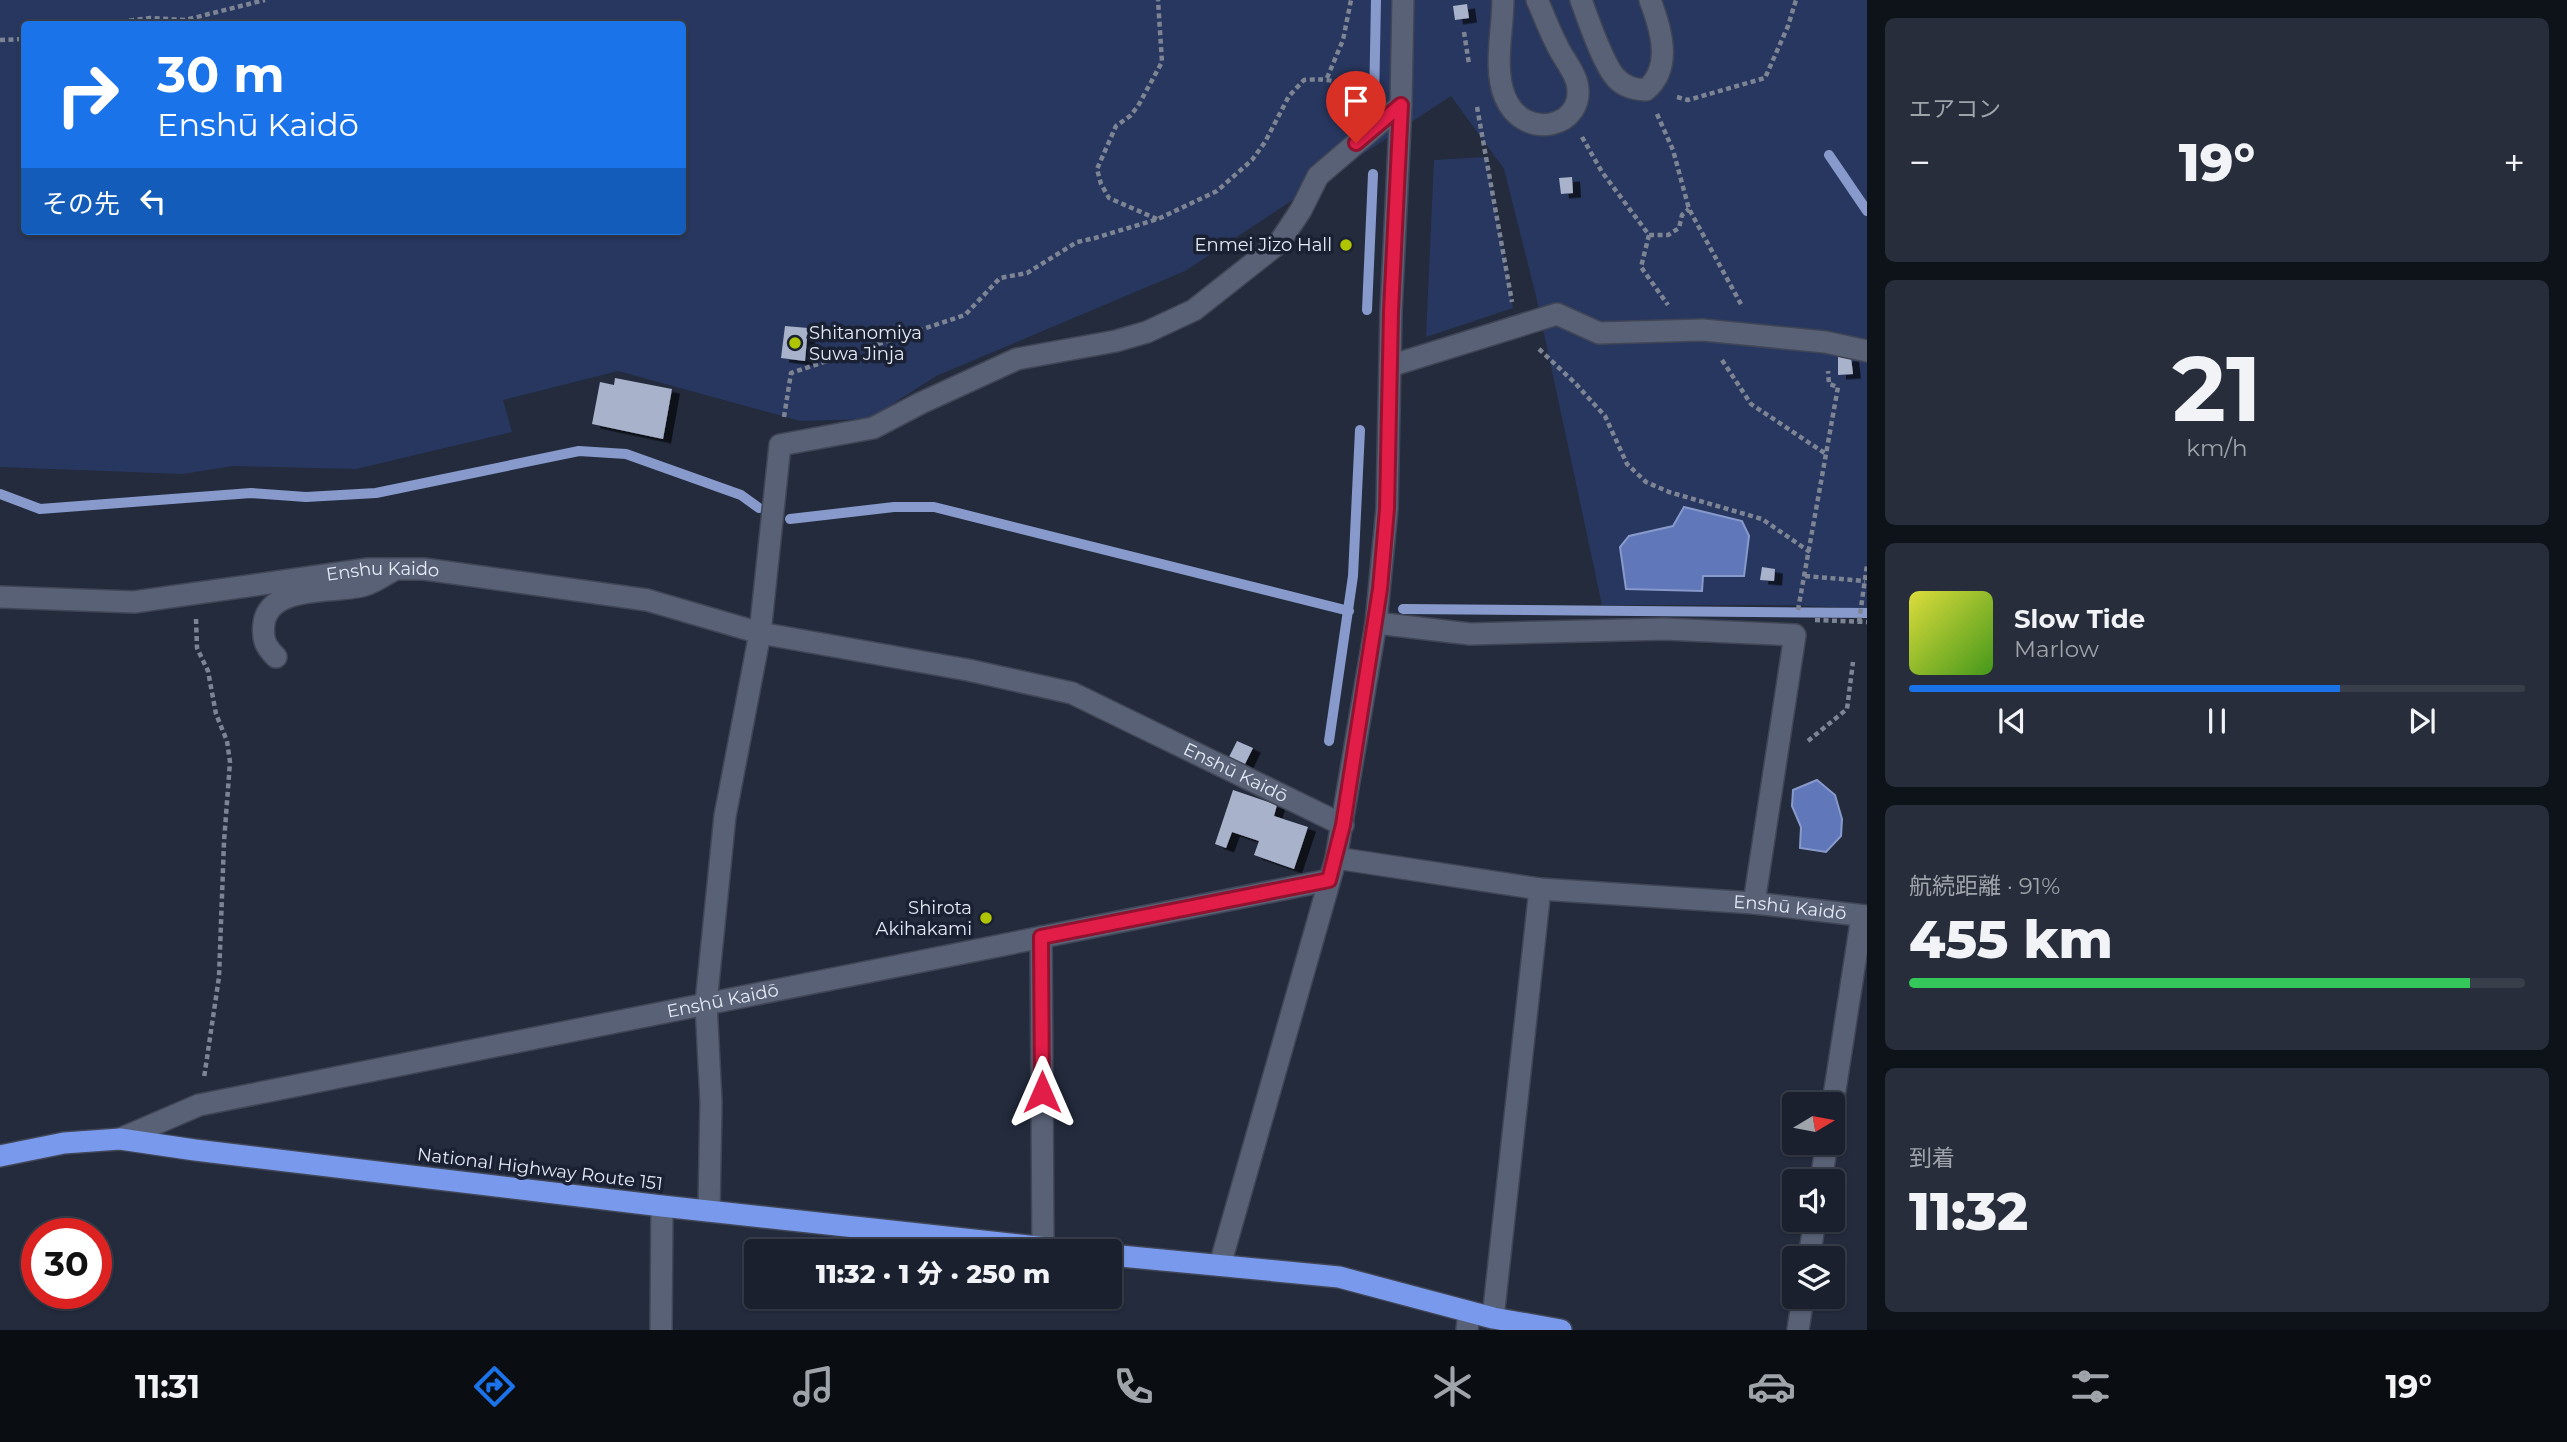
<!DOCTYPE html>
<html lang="ja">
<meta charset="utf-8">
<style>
:root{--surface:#1a202e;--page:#272d3a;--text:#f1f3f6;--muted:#9fa3aa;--line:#383e4a;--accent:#1a73e8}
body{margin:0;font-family:Montserrat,"Noto Sans JP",sans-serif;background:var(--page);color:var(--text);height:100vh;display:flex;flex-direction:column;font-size:26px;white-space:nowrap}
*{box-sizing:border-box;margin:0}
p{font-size:23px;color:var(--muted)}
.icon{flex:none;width:38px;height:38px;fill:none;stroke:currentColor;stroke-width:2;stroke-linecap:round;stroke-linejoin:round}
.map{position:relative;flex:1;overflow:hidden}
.side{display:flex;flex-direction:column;gap:18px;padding:18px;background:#0e1219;width:700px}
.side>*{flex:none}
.top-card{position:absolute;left:21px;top:21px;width:665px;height:214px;border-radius:7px;box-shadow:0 2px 5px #0004,0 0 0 2px var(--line);background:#1a73e8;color:#fff;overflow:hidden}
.needle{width:46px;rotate:80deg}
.controls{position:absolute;left:1782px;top:1092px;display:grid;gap:14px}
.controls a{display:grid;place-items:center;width:63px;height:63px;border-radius:7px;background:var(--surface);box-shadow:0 2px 5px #0004,0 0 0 2px var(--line);font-size:35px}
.speed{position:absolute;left:21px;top:1218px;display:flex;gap:14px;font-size:35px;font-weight:700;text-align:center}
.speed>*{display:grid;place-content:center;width:91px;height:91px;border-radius:50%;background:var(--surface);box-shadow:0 2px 5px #0004,0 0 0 2px var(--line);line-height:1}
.speed .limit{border:10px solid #d22;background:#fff;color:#111}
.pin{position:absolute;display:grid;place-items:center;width:60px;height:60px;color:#fff;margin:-72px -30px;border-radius:50% 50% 50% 0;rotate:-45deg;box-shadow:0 0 7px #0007}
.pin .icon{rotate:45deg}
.me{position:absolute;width:77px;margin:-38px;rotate:0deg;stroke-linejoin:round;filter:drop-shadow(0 0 5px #0008)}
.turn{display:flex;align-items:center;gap:24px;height:147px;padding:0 21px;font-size:32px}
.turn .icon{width:91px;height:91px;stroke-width:2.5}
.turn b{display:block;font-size:49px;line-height:60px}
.then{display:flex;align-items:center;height:66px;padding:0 21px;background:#0003;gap:14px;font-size:26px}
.big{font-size:52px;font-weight:800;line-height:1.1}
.side .widget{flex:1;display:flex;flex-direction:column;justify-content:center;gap:10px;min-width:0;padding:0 24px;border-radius:10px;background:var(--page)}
.side .dial{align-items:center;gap:0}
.dial b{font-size:91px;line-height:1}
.song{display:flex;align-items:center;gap:21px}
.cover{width:84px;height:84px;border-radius:10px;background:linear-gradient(135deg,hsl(60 70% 55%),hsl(100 70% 35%))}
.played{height:7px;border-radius:4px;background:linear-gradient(90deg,var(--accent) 70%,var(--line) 70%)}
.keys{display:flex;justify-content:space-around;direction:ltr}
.heat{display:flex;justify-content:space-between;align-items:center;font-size:38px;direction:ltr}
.charge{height:10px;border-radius:5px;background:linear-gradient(90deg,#34c759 91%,var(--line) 0)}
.trip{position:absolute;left:744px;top:1239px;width:378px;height:70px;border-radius:7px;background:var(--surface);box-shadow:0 2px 5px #0004,0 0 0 2px var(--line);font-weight:800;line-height:70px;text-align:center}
.tabs{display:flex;height:112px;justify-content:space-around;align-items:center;background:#0a0d12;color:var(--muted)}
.tabs .icon{width:49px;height:49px}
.tabs .selected{color:var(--accent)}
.tabs b{font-size:32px;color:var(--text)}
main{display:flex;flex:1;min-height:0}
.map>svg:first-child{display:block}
</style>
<main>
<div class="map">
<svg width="1867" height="1330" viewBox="0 0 1867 1330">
<defs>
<filter id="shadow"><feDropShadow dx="8" dy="4.5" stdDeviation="0" flood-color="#0009"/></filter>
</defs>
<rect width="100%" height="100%" fill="#232b3d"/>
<!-- green -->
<path fill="#28375f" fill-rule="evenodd" d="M0 0H1867V609L1790 605H1602L1536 296 1504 169 1451 96 1185 271 936 376 869 419 800 421 618 371 503 400 512 432 356 469 233 466 183 474 0 467ZM24 24H682V231H24Z
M1486 157 1513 308 1426 337 1434 160Z"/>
<!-- water -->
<path fill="#6078b9" stroke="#889acb" stroke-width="2" d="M1684 507 1742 521 1749 536 1744 576H1703L1702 591 1626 589 1620 547 1629 536 1673 526Z
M1817 780 1835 795 1842 819 1841 836 1826 852 1800 848 1801 827 1792 806 1793 790Z"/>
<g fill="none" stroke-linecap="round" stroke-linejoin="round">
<!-- stream -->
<path stroke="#889acb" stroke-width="10" d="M1374 104 1376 0
M1829 155 1867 211
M1367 310 1373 174
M0 494 40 509 251 493 306 497 376 493 579 451 626 454 741 495 759 508
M790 519 894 507H934L1349 611
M1403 609 1867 613
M1329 741 1353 576 1360 430"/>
</g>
<!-- building -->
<path fill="#a8b2ca" filter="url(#shadow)" d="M1467 4 1469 18 1455 20 1453 6Z
M1572 177 1573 193 1561 194 1559 178Z
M785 326 808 328 805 361 781 358Z
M1838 357H1851L1853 374 1838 375Z
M615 378 672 389 663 439 592 424 600 382 614 385Z
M1762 567 1775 569 1774 581 1760 580Z
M1237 741 1253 748 1245 764 1229 757Z
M1233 790 1277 805 1274 816 1308 827 1294 869 1254 855 1259 841 1232 832 1226 848 1215 844Z"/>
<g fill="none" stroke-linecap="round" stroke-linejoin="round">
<defs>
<g id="minor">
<path d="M1503 0C1503 30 1493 68 1505 97 1524 143 1587 127 1577 83 1574 70 1562 57 1557 45 1549 30 1544 15 1537 0"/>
<path d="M1581 0C1588 19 1603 64 1616 78 1624 87 1634 89 1646 90 1673 67 1661 29 1650 0"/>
<path d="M1390 366 1557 314 1599 333 1703 330 1825 342 1867 351"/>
<path id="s1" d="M0 597 134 602 368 569H424L647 600 760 633 968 670 1072 693 1343 825"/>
<path d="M1376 623 1470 634 1664 629 1795 635 1754 903"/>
<path d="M276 657C265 646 262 639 264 623 270 583 339 594 365 585 375 582 384 575 394 570"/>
<path id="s2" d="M1336 858 1540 889 1754 903 1867 916"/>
<path d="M1041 937 1043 1248"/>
<path d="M1832 1109 1862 916"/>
<path id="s3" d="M120 1139 199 1105 1329 880"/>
<path d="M1821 1181 1827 1143"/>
<path d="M709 1210 711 1102 706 1003 725 816 760 633 780 445 873 428 921 403 1017 359 1116 341 1147 332 1194 310 1279 243 1301 210 1318 176 1401 105"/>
<path d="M1809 1258 1815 1220"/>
<path d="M1220 1265 1336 858 1376 623 1387 509 1391 311 1401 105 1403 0"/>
<path d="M1493 1318 1540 889"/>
<path d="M661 1330 662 1206"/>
<path d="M1467 1330 1469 1312"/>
<path d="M1798 1330 1803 1297"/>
</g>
<path id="highway" d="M0 1156 64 1143 120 1139 195 1150 662 1206 1075 1251
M1110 1255 1339 1277 1493 1318 1561 1330"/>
</defs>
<!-- minor casing -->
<use href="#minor" stroke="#414656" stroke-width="24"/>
<!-- highway casing -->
<use href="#highway" stroke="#414656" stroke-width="24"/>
<!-- path -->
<path stroke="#7d8494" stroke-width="4.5" stroke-dasharray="5 3.5" stroke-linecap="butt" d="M104 24 150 18 185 20 265 0
M1464 32 1469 64
M0 40 24 39
M1327 78 1343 40 1351 0
M1677 97 1688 100 1765 78 1788 26 1796 0
M1477 107 1512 302
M1657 114 1673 150 1689 209 1742 306
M1582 137 1602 172 1649 235H1668L1679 228 1682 215 1689 209
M1157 219 1109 198 1101 184 1097 169 1116 126 1130 116 1138 106 1162 62 1158 0
M1649 235 1641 267 1668 305
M1539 349 1575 383 1605 416 1627 464 1646 482 1669 492 1762 519 1810 552
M1722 360 1751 404 1826 454
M784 417 791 373 965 315 1000 278 1027 273 1077 242 1095 238 1158 219 1217 191 1252 160 1265 142 1289 96 1304 80C1330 78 1349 80 1363 105
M1805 576 1865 581
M1798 610 1838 387 1829 384 1828 371
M196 619 197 648 208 671 216 714 227 741 230 762 224 842 219 977 204 1078
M1815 620 1867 622
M1859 622 1867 565
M1808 741 1847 709 1853 662"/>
<!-- minor -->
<use href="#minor" stroke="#586176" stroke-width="21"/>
<!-- highway -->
<use href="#highway" stroke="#7999ec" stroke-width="21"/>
</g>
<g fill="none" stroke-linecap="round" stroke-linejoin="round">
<defs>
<path id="route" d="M1042 1092 1041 937 1329 880 1343 825 1380 589 1387 509 1391 311 1401 105 1356 143"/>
</defs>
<!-- route casing -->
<use href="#route" stroke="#92132f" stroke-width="18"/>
<!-- route -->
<use href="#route" stroke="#e11d48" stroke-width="12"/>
</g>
<!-- markers -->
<g fill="#b0c501" stroke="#1a2133" stroke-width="2.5">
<circle cx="1346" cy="245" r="7"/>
<circle cx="795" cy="343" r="7"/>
<circle cx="986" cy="918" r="7"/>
</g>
<g text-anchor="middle" stroke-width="7" stroke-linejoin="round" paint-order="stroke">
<!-- poi labels -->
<g font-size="18" fill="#e4e9f6" stroke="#1a2133" text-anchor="end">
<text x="1332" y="251">Enmei Jizo Hall</text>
<text x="809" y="339" text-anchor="start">Shitanomiya<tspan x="809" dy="21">Suwa Jinja</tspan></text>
<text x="972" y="914">Shirota<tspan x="972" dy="21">Akihakami</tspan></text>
</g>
<!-- street labels -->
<g font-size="18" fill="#e4e9f6" stroke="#1a2133">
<text dy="6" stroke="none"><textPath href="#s1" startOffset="385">Enshu Kaido</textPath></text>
<text dy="6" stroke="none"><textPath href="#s1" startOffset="1269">Enshū Kaidō</textPath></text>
<text dy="6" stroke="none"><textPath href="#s2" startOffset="457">Enshū Kaidō</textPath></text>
<text dy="6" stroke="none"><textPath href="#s3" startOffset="620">Enshū Kaidō</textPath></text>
<text transform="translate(540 1169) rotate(7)" y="6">National Highway Route 151</text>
</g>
</g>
</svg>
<div class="controls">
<a><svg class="needle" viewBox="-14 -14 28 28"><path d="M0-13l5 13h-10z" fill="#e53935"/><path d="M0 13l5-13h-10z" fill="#9fa3aa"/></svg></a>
<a><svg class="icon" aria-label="sound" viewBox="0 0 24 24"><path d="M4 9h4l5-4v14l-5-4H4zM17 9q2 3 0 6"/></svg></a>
<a><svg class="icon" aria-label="layers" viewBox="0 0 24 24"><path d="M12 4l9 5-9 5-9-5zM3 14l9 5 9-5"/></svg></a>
</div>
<div class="speed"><div class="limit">30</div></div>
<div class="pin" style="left:1356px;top:143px;background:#d93025"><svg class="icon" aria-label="arrive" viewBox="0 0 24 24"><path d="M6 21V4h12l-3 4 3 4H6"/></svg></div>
<svg class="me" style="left:1042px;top:1092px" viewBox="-20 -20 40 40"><path d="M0-17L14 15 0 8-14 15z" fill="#e11d48" stroke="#fff" stroke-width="4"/></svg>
<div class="trip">11:32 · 1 分 · 250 m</div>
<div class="top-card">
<div class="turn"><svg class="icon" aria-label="right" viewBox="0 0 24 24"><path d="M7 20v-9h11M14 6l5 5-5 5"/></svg><div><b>30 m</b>Enshū Kaidō</div></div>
<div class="then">その先<svg class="icon" aria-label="left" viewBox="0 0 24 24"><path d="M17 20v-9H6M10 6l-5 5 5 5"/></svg></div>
</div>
</div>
<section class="side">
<div class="widget"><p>エアコン</p>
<div class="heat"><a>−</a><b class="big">19°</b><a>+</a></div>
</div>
<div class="widget dial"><b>21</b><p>km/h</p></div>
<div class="widget">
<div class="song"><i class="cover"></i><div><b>Slow Tide</b><p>Marlow</p></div></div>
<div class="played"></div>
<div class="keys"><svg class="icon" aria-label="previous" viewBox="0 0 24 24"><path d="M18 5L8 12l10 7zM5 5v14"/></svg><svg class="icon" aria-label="pause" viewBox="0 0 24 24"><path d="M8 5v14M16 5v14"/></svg><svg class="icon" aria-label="next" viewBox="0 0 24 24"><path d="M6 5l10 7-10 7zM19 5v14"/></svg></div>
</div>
<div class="widget"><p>航続距離 · 91%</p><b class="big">455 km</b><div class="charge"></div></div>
<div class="widget"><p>到着</p><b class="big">11:32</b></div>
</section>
</main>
<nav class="tabs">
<b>11:31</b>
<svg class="icon selected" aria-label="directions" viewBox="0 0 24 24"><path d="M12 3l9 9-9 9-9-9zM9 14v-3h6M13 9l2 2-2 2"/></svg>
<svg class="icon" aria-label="music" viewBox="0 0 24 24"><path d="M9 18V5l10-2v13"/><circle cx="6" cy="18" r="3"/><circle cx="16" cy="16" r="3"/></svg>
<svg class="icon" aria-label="phone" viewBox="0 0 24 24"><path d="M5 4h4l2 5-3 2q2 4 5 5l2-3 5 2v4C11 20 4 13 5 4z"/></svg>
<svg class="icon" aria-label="climate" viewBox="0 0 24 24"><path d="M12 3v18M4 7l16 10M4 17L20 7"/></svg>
<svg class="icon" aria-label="car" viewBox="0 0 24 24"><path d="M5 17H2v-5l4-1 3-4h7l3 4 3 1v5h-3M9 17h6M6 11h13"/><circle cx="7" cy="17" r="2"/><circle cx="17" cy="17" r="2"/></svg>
<svg class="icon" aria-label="filters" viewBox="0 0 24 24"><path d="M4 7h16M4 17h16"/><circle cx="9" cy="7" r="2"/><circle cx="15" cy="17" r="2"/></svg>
<b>19°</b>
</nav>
